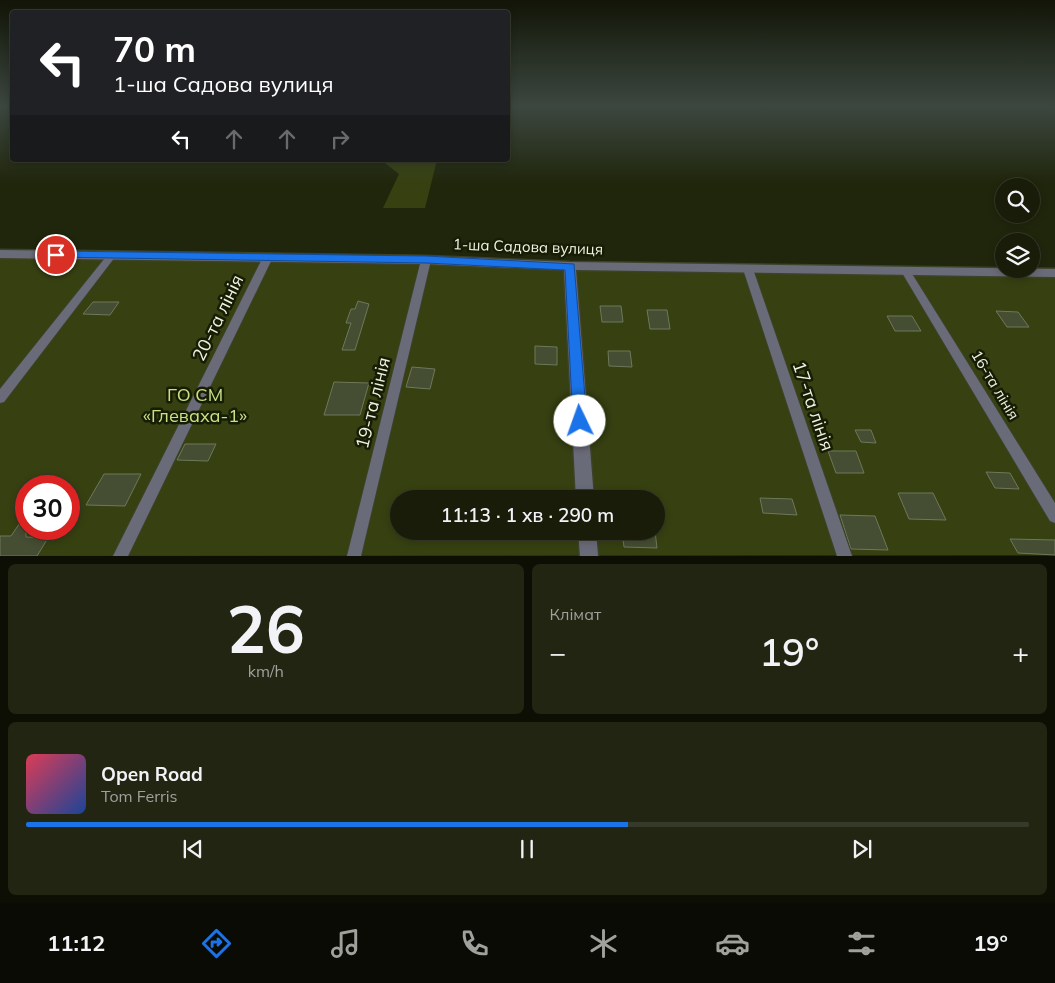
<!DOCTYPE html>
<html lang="uk">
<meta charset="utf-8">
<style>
:root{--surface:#181c09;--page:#212512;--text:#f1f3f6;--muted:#9fa19c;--line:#363a2a;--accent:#1a73e8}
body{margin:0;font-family:Mulish,sans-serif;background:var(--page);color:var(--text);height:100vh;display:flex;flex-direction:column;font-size:19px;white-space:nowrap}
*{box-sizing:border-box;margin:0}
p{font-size:16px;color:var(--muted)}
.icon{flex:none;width:28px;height:28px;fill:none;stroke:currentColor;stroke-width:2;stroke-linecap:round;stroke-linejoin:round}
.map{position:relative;height:556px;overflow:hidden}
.panel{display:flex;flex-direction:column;gap:8px;padding:8px;background:#0d0f05;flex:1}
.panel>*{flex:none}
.banner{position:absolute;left:10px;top:10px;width:500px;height:152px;border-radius:5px;box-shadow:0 2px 8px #0003,0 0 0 1px var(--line);background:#202124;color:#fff;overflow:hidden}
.controls{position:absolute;left:995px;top:178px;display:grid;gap:10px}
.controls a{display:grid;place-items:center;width:45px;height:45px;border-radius:50%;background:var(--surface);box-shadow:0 2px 8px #0003,0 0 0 1px var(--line);font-size:25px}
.speed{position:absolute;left:15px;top:475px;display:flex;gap:10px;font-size:25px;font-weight:700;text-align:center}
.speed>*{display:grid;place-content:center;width:65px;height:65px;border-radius:50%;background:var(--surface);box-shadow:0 2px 8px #0003,0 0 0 1px var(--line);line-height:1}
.speed .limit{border:8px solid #d22;background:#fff;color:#111}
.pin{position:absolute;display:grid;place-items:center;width:42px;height:42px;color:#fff;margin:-21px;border:2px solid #fff;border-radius:50%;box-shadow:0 1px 5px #0007}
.me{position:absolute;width:55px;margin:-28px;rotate:357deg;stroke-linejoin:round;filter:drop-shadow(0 0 4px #0008)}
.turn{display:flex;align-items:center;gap:18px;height:105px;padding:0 20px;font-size:22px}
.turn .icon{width:65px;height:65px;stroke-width:2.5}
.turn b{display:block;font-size:35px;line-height:42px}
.lanes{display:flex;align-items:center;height:48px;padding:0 20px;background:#0003;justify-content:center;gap:25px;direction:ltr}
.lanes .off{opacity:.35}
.big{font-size:38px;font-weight:600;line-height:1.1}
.panel .widget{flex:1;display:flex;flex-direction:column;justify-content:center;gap:8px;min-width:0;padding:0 18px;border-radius:8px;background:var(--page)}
.panel .dial{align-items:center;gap:0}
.dial b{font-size:65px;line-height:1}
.song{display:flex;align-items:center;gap:15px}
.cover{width:60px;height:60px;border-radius:8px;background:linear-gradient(135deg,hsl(350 70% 55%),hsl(220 70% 35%))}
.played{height:5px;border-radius:2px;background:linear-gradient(90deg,var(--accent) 60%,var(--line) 60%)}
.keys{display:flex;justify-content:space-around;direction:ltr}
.heat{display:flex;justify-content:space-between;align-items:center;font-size:28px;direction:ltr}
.panel .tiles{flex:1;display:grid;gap:8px;grid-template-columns:1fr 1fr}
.widget:last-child{grid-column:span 2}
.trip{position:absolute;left:390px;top:490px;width:275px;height:50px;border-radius:25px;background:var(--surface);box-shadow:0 2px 8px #0003,0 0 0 1px var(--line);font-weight:600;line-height:50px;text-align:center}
.tab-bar{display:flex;height:80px;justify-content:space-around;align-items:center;background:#0a0b04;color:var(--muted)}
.tab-bar .icon{width:35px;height:35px}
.tab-bar .active{color:var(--accent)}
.tab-bar b{font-size:22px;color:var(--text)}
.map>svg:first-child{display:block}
</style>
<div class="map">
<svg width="1055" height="556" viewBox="0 0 1055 556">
<rect width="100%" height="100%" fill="#20260c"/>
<!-- green -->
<path fill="#364011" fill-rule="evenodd" d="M381 160H437L425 208H383L399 174Z
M0 254 1055 269V555L0 556ZM26 486H69V529H26ZM399 499H656V531H399Z"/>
<!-- building -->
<path fill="#454d32" stroke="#6f785a" d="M358 301 369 304 355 350H342L351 323H346L351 309H355Z
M93 302H119L110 315 83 314Z
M600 306H621L623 322H602Z
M647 310H667L670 329H650Z
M996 311 1018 312 1029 327H1007Z
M887 316H912L921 331H895Z
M535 346 557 347V365L535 364Z
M608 351H630L632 367 609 366Z
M412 367 435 369 430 389 406 387Z
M334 382 369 383 360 415H324Z
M855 430H871L876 443 861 442Z
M185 444H216L208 461 177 460Z
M828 451H856L864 473H836Z
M986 472 1010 473 1019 489 995 488Z
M104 474H141L125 506 86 505Z
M898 493H933L946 520 909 519Z
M760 498 792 499 797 515 763 513Z
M26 514V537L48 538 37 556H0V536H11Z
M840 515 875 516 888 550 851 549Z
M622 531H655L657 548 624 547Z
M1010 539 1055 540V555L1018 553Z"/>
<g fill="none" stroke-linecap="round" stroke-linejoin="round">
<defs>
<path id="lane" d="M112 252 115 253 117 255 115 257 4 402 0 403V389L109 253Z
M268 254 273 257 128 556H113L263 257Z
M426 257 431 260 361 556H347L421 260Z
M748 266 753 269 852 556H837L743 269Z
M906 268 909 269 1055 503V523L1050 521 901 271Z"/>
<path id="street" d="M0 250 426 256 570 262 1055 269V277L576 270 594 499H576L564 270 426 264 0 258Z
M578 531H596L598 556H580Z"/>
</defs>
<!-- lane casing -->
<use href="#lane" stroke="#3d432a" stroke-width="2"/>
<!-- street casing -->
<use href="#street" stroke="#3d432a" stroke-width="3"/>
<!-- lane -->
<use href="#lane" fill="#6a6b78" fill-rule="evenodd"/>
<!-- street -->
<use href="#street" fill="#6a6b78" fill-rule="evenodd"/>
</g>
<!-- sky -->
<linearGradient id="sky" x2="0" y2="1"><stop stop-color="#121507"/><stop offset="0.58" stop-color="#3c4740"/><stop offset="1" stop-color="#3c4740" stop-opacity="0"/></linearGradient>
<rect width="1055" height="183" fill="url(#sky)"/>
<!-- route -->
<path fill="#1a73e8" stroke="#114b97" d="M56 251 426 256 574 264 587 421 585 426 580 427 575 426 573 421 565 270 426 263 52 257 51 255 52 252Z"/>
<g text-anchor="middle" stroke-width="5" stroke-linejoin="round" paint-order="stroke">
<!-- street labels -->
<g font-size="15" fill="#eef4e3" stroke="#171d04">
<text transform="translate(528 247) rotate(2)" y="5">1-ша Садова вулиця</text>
<text transform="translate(995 385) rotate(59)" y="5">16-та лінія</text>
</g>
<!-- near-street labels -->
<g font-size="18" fill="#eef4e3" stroke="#171d04">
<text transform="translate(218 318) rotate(-64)" y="6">20-та лінія</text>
<text transform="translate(373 403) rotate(-76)" y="6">19-та лінія</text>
<text transform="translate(813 406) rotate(71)" y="6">17-та лінія</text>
</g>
<!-- near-park labels -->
<g font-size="18" fill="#c9e185" stroke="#171d04">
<text x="195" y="401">ГО СМ<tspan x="195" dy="21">«Глеваха-1»</tspan></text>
</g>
</g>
</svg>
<div class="controls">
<a><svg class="icon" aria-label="search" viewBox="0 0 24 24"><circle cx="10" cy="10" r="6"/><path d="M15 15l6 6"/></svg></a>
<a><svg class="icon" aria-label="layers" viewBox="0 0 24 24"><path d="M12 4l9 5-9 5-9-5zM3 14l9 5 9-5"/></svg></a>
</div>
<div class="speed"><div class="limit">30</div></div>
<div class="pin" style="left:56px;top:255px;background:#d93025"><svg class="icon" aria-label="arrive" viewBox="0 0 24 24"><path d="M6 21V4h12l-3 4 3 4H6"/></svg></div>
<svg class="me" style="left:580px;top:421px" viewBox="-20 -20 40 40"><circle r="19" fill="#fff"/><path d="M0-13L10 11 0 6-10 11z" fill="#1a73e8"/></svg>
<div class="trip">11:13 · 1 хв · 290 m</div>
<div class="banner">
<div class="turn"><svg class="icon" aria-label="left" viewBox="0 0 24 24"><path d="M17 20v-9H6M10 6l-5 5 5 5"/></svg><div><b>70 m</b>1-ша Садова вулиця</div></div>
<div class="lanes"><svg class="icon" aria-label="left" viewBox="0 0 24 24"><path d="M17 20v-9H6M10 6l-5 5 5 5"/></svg><svg class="icon off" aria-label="ahead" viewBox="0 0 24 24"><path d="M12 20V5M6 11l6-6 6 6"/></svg><svg class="icon off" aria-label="ahead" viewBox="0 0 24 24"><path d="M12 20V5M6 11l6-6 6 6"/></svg><svg class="icon off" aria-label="right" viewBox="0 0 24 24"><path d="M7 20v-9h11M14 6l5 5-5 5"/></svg></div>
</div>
</div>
<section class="panel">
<div class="tiles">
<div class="widget dial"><b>26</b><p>km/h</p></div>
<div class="widget"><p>Клімат</p>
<div class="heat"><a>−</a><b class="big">19°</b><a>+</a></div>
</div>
<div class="widget">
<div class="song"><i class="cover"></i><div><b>Open Road</b><p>Tom Ferris</p></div></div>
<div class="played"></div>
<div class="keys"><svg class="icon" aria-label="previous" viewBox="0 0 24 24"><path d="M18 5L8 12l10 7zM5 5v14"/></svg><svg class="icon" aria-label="pause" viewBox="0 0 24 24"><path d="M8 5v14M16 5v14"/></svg><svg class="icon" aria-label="next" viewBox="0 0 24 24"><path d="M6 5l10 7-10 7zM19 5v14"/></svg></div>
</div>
</div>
</section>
<nav class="tab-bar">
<b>11:12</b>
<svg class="icon active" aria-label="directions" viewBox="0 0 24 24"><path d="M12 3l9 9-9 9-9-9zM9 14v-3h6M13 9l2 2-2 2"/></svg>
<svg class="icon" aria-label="music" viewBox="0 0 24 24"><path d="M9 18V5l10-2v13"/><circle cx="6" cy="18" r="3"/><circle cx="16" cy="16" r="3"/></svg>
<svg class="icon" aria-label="phone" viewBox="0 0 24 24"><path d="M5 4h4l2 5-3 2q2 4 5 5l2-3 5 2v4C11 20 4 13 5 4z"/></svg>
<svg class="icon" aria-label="climate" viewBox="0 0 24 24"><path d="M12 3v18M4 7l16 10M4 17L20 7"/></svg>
<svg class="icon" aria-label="car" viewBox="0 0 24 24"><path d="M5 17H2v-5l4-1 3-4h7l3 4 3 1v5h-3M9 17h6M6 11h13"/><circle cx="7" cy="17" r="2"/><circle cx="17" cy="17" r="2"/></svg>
<svg class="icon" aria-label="filters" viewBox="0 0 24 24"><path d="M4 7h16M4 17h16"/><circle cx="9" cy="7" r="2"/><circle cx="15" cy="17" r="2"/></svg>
<b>19°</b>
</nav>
